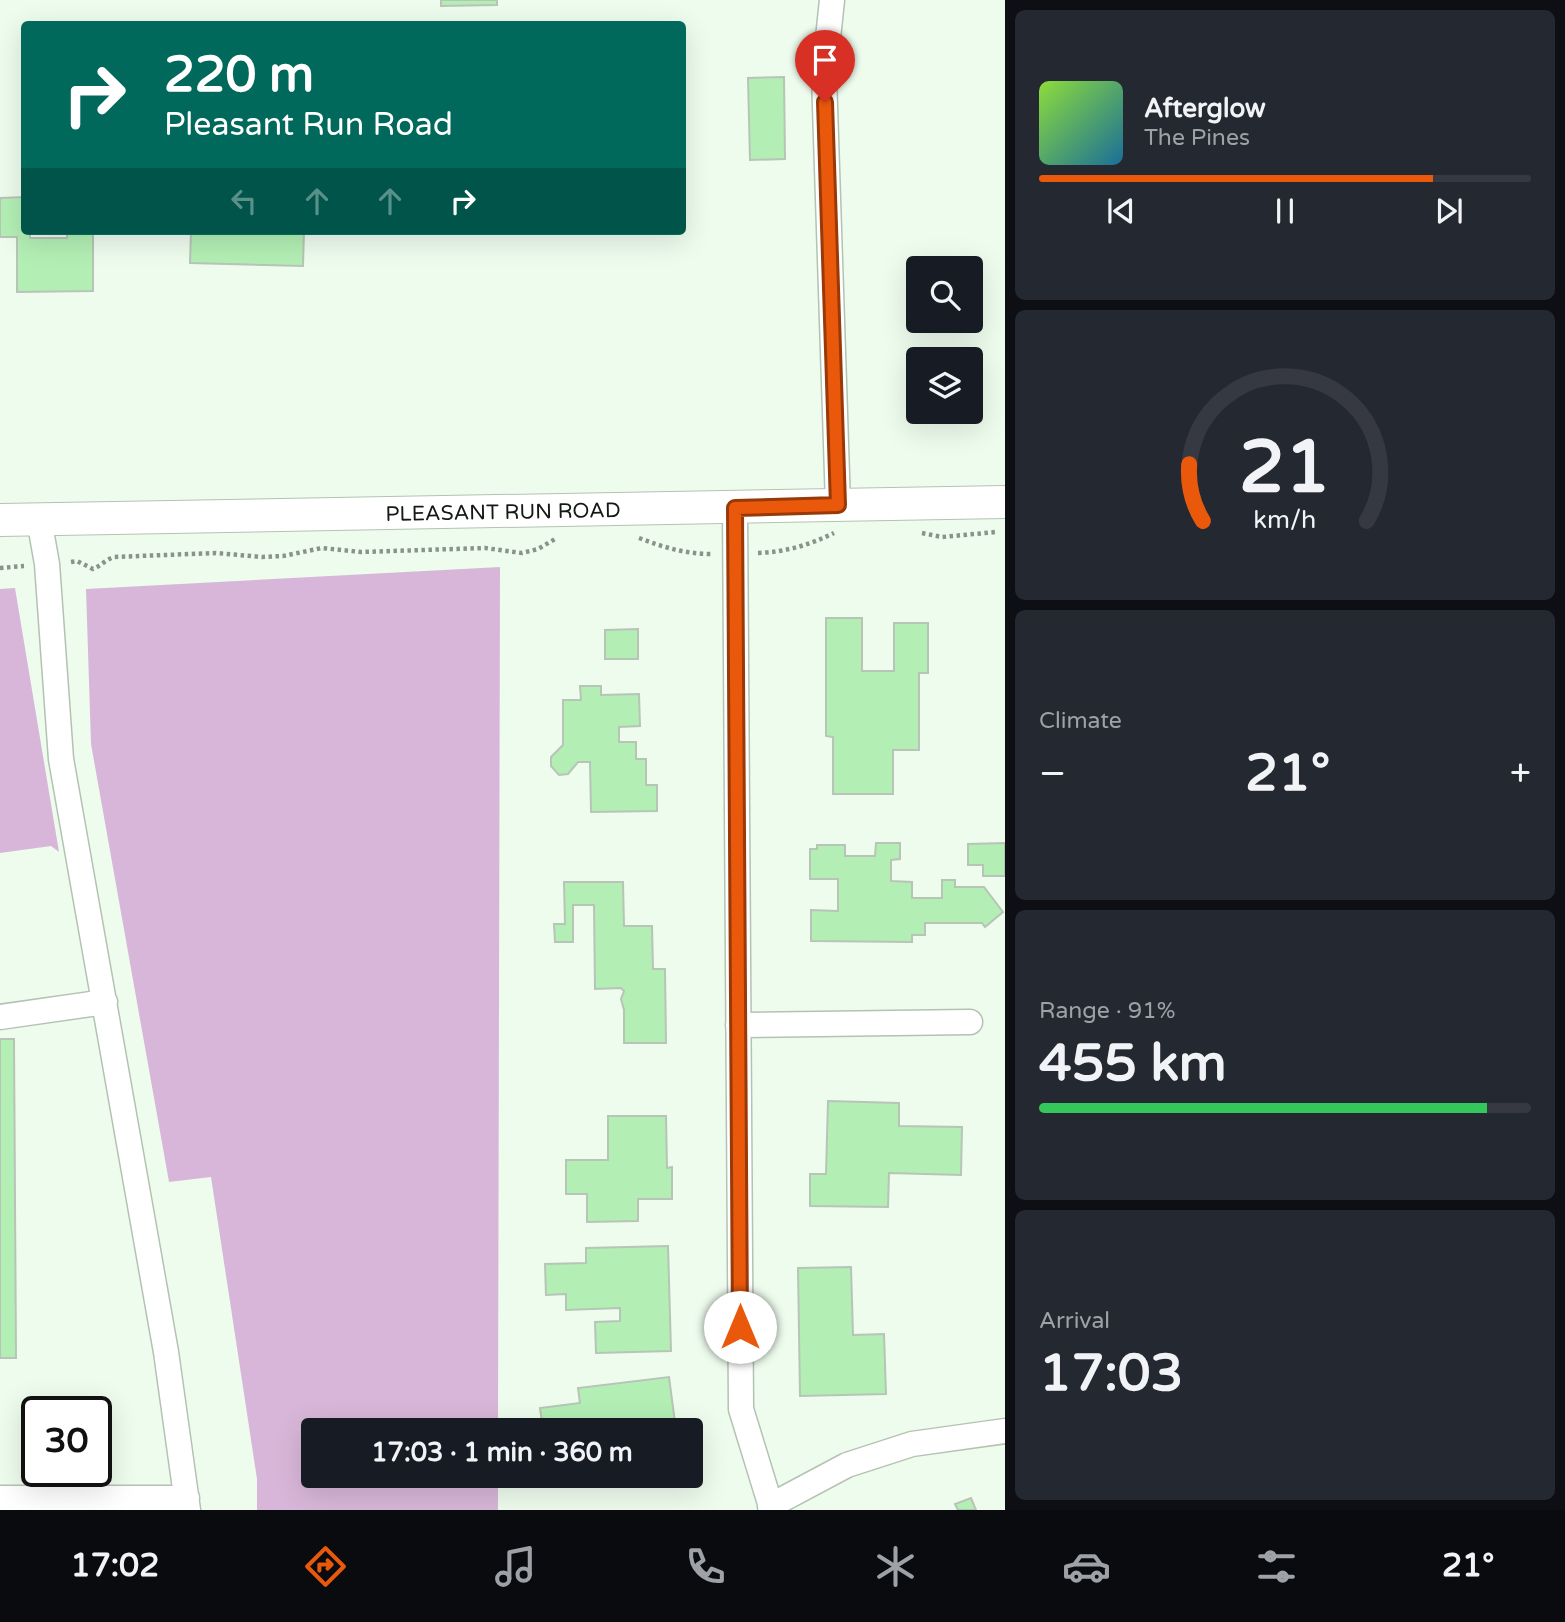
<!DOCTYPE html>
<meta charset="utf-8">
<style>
:root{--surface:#171b24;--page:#242831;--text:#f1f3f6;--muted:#9ea1a6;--line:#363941;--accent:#ea580c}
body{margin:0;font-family:"Varela Round",sans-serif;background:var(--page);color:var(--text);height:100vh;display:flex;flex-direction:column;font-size:26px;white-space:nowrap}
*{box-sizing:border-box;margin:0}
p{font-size:23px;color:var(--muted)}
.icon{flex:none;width:38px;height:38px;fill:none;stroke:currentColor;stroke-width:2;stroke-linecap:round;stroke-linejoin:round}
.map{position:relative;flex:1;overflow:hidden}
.side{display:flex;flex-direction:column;gap:10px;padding:10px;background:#0d0f14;width:560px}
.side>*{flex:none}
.hud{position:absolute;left:21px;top:21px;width:665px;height:214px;border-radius:7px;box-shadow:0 7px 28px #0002;background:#00695c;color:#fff;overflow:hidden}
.controls{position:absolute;left:906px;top:256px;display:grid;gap:14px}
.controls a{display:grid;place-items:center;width:77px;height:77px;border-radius:7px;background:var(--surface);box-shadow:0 7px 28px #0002;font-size:35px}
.speed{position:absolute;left:21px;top:1396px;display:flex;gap:14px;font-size:35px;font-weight:700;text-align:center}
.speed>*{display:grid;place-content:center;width:91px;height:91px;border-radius:50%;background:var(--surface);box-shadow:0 7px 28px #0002;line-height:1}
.speed .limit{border:4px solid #111;border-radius:10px;background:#fff;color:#111}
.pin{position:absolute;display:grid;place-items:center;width:60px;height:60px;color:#fff;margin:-72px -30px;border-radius:50% 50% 50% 0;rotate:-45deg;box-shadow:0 0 7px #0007}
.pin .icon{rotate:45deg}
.me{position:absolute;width:77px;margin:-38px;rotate:0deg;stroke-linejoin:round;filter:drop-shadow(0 0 5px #0008)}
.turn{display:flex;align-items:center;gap:24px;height:147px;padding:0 28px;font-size:32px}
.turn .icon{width:91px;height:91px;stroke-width:2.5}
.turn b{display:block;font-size:49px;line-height:60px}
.lanes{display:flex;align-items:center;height:66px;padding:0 28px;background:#0003;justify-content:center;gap:35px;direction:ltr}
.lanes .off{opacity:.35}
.big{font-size:52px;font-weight:800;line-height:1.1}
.side .card{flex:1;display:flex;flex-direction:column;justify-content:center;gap:10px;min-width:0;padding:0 24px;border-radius:10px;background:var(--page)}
.side .dial{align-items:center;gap:0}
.dial svg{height:182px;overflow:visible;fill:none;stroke:var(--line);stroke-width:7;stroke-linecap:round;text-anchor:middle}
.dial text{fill:var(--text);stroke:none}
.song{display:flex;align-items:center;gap:21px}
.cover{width:84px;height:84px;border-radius:10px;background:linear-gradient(135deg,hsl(90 70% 55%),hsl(200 70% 35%))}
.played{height:7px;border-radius:4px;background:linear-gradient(90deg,var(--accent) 80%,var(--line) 80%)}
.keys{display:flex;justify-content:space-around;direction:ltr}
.heat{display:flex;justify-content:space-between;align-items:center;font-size:38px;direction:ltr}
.charge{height:10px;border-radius:5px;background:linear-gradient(90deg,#34c759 91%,var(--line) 0)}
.trip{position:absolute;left:301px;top:1418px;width:402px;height:70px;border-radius:7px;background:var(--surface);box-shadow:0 7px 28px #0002;font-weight:800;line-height:70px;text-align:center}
.dock{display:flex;height:112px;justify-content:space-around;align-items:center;background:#090b0e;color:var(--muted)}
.dock .icon{width:49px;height:49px}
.dock .active{color:var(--accent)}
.dock b{font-size:32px;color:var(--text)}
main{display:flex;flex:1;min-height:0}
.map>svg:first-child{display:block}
</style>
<main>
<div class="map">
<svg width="1005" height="1510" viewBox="0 0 1005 1510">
<rect width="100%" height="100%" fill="#eefcee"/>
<!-- green -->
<path fill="#d8b6d9" d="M500 567 498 1430H313V1475H498V1510H257V1479L211 1177 169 1182 91 744 86 589Z
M15 588 59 852 51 846 0 853V589Z"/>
<!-- building -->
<path fill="#b3efb4" stroke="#b7c4b7" stroke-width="2" d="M441 0H497V5L441 6Z
M784 77 785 159 750 160 748 78Z
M24 197V231H30V238H67V231H93V291L17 292V237H0V198Z
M191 231H304L303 266 190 263Z
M826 618H862V671H894V623H928V673H919V750H893V794H833V737L826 736Z
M638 629V659H605V630Z
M580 686H601V695L639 694 640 726 619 727V742H636V759H646V785H657V811L591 812 590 762H578L568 774 559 775 551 766V757L563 745V700H581Z
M876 843H900V859L891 860V881L912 882V898H942V880H955V887H984L1003 912 985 927 982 923H925V935H912V942L811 941V910L838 911V879H810V849H817V845H845V856H875Z
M1005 843V876H983V865H968V844Z
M564 882H623L624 926H652L653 969H665L666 1043H624V1010L621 999 624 991 621 988 595 989 594 905H573V942H555L554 924H565Z
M0 1039H14L16 1358H0Z
M828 1101 899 1103V1126L962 1127 961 1175 889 1173 888 1207 810 1206V1174H826Z
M608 1116H666L667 1168 672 1167V1199H638V1221L587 1222V1194H566V1160H608Z
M668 1246 671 1351 596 1353 595 1322 620 1321V1308L566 1310V1294L546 1295 545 1264 586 1263V1248Z
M851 1267 853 1335 884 1334 886 1394 800 1396 798 1268Z
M669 1377 676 1430H543L540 1408 580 1403 578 1388Z
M971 1498 976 1510H958L955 1504Z"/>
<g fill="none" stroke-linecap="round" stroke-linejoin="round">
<defs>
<path id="minor" d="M832 0 824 76 838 505
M735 508 741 1409 772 1510
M39 519 47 564 61 759 166 1352 188 1510
M0 1017 105 1002
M738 1025 970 1022
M0 1498H187
M770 1506 847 1465 912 1444 1005 1431"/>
<path id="major" d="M0 520 1005 502"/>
</defs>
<!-- minor casing -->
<use href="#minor" stroke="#b4c2b4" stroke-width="27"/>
<!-- major casing -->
<use href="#major" stroke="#b4c2b4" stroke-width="34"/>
<!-- path -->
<path stroke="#8a938a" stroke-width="4.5" stroke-dasharray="3.5 3.5" stroke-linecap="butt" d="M922 533 942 537 996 532
M639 538C663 547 685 554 711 554
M758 553C786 552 809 545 834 533
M71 562 77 561 93 569C101 566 105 560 114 557L216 553 262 557 283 556 322 548 361 552 485 548 522 553 538 549 555 539
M0 568 24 566"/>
<!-- minor -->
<use href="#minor" stroke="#fff" stroke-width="24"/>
<!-- major -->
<use href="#major" stroke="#fff" stroke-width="32"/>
</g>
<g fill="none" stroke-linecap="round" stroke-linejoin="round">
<defs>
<path id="route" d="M740 1327 735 508 838 505 825 102"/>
</defs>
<!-- route casing -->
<use href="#route" stroke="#983908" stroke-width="18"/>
<!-- route -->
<use href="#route" stroke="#ea580c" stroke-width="12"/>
</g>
<g text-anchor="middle" stroke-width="5" stroke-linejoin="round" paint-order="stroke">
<!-- street labels -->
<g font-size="21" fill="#141914" stroke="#fff">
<text transform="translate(503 512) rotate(-1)" y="7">PLEASANT RUN ROAD</text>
</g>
</g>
</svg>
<div class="controls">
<a><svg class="icon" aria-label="search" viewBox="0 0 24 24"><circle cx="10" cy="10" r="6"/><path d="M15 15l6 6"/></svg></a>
<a><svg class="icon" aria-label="layers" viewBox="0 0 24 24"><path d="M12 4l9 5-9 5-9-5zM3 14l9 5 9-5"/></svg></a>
</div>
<div class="speed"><div class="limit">30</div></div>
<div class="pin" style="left:825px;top:102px;background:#d93025"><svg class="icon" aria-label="arrive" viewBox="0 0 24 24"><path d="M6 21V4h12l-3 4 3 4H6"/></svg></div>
<svg class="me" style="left:740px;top:1327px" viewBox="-20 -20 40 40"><circle r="19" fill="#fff"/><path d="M0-13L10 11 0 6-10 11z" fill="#ea580c"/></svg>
<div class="trip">17:03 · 1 min · 360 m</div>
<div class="hud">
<div class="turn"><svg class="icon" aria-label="right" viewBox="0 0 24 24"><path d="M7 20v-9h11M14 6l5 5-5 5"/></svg><div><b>220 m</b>Pleasant Run Road</div></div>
<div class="lanes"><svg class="icon off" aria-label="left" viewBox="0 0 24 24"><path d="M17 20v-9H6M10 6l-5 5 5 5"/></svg><svg class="icon off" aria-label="ahead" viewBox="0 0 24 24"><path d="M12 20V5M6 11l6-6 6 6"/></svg><svg class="icon off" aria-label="ahead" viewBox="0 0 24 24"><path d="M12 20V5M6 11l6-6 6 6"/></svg><svg class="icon" aria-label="right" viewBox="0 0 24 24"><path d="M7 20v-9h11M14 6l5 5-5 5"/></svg></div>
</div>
</div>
<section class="side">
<div class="card">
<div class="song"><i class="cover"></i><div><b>Afterglow</b><p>The Pines</p></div></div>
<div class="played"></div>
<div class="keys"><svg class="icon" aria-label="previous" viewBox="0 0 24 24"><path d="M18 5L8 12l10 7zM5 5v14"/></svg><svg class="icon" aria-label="pause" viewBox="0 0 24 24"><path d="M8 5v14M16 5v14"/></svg><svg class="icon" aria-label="next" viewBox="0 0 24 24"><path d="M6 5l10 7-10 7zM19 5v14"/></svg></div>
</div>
<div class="card dial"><svg viewBox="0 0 100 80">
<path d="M14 69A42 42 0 1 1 86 69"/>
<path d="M14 69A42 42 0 0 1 8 44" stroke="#ea580c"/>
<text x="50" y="56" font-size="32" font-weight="700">21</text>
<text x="50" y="72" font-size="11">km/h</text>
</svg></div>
<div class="card"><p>Climate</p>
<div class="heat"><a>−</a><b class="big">21°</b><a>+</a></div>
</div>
<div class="card"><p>Range · 91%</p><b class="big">455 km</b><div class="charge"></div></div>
<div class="card"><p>Arrival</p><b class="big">17:03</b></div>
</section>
</main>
<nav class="dock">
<b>17:02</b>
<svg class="icon active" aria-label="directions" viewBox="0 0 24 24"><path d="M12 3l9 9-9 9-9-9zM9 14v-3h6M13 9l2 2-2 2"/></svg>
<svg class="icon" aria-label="music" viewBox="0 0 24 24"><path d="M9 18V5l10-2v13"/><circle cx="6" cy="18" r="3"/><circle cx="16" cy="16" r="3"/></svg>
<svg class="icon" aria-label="phone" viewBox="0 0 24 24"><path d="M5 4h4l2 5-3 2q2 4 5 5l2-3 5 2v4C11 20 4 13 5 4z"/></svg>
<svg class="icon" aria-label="climate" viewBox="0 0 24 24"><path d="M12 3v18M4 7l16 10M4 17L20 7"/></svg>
<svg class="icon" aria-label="car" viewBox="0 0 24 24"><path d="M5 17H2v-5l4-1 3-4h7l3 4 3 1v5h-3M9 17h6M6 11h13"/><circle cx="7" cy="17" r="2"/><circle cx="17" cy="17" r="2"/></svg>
<svg class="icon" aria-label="filters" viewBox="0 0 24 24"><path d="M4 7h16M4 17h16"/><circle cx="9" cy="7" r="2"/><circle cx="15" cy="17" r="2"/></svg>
<b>21°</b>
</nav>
